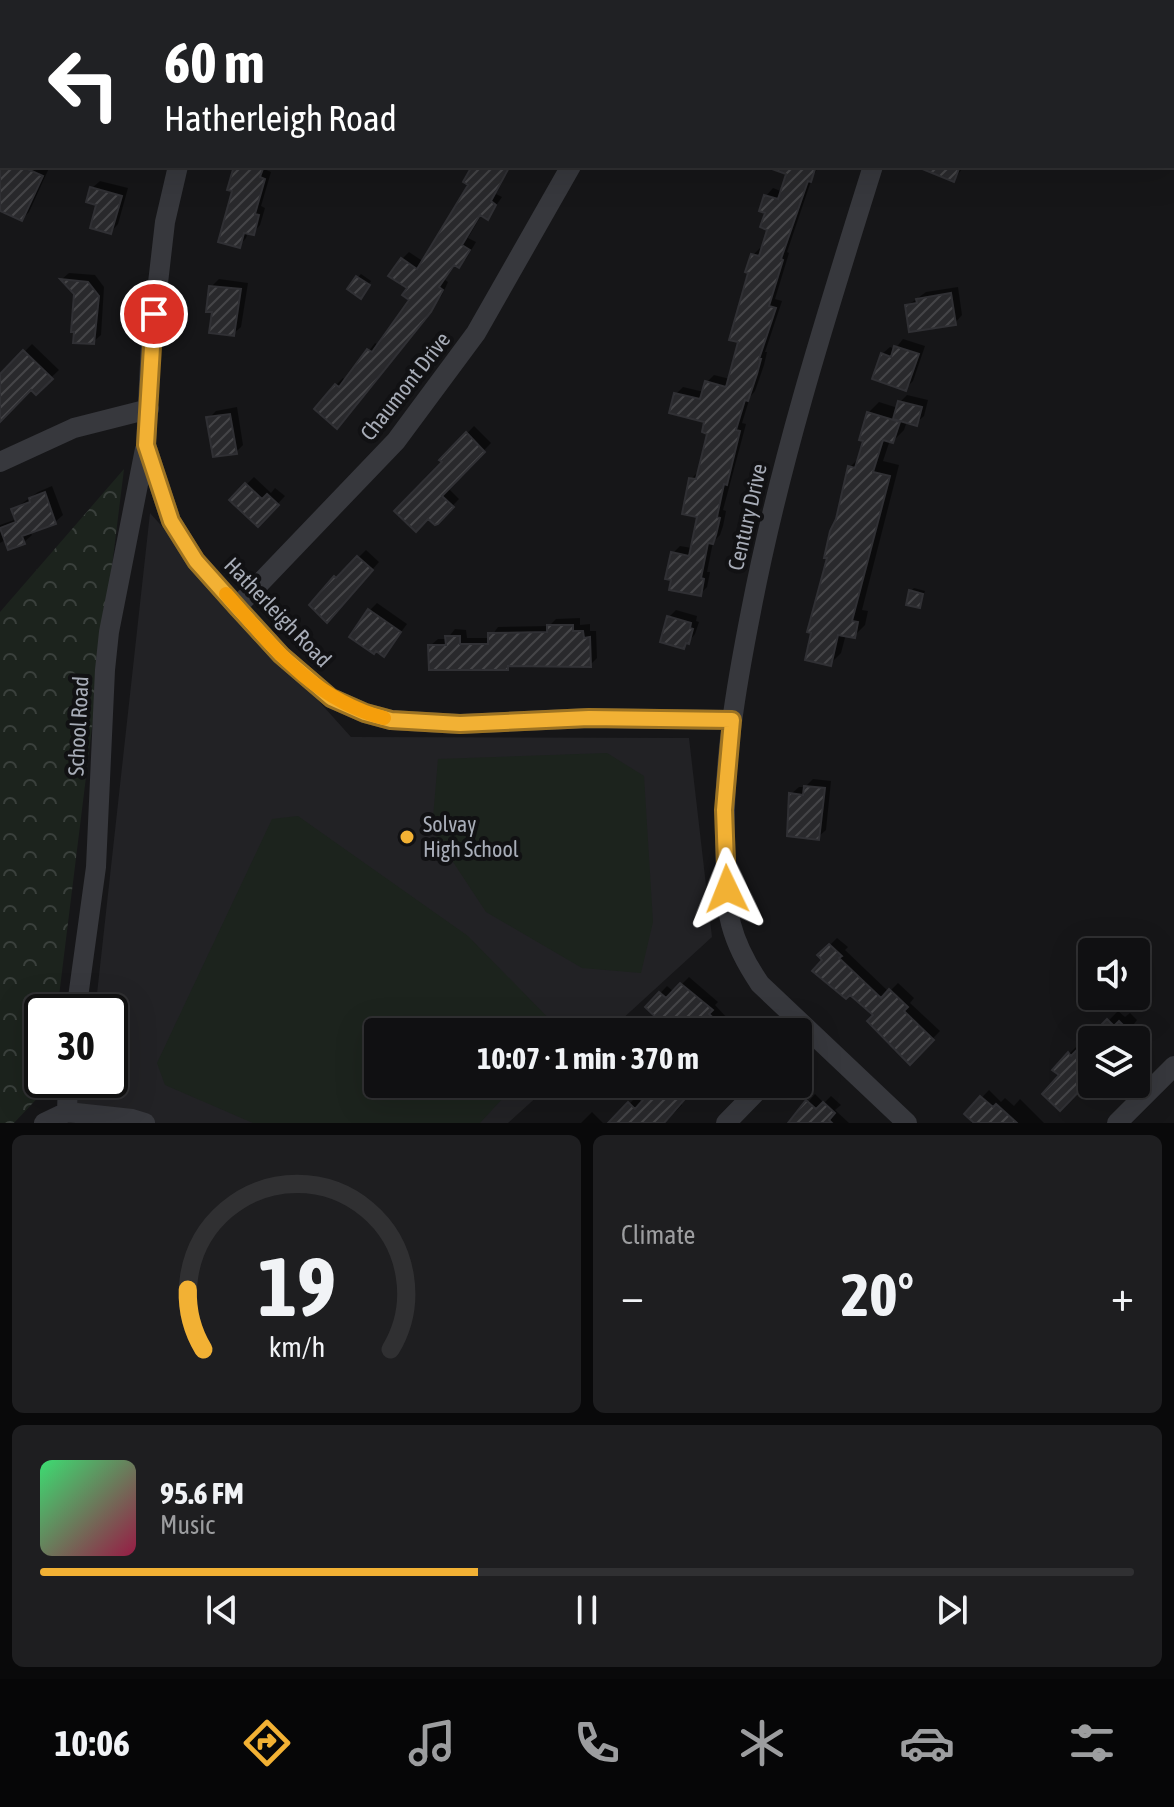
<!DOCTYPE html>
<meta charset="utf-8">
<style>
:root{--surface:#101012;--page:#1e1e20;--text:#f1f3f6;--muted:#9c9d9f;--line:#303032;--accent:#f2b134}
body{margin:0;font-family:"Asap Condensed",sans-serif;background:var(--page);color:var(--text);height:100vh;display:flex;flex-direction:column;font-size:30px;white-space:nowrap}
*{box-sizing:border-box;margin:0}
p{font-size:26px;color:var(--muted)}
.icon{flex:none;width:44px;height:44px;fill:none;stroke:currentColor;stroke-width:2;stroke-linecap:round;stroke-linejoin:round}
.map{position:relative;height:1123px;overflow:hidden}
.drawer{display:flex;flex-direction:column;gap:12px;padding:12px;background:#09090a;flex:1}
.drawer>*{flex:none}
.banner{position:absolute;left:0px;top:0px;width:1174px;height:168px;box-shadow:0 8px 32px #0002,0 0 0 2px var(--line);background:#202124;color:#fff;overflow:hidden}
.tools{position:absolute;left:1078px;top:938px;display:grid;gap:16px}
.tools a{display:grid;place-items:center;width:72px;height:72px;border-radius:8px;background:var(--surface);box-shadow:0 8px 32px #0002,0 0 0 2px var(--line);font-size:40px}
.speed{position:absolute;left:24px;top:994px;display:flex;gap:16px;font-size:40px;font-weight:700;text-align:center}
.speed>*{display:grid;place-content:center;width:104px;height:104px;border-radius:50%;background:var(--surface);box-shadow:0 8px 32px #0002,0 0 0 2px var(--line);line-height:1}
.speed .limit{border:4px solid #111;border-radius:12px;background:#fff;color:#111}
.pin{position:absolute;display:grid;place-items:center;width:68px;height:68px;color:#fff;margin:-34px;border:4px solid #fff;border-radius:50%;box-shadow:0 2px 8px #0007}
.me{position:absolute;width:88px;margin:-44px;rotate:358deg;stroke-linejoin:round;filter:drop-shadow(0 0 6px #0008)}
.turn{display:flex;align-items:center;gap:28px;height:168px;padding:0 32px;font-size:36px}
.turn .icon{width:104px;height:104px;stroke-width:2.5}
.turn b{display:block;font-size:56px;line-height:68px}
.big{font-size:60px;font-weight:700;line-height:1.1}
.drawer .widget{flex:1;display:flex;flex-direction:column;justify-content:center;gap:12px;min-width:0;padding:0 28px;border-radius:12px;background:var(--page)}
.drawer .dial{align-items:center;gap:0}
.dial svg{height:208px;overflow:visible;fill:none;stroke:var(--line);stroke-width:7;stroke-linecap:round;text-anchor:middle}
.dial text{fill:var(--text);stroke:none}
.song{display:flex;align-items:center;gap:24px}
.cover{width:96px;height:96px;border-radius:12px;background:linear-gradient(135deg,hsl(140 70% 55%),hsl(340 70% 35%))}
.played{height:8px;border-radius:4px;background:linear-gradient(90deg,var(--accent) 40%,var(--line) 40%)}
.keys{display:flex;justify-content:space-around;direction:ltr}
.heat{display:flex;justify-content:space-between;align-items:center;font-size:44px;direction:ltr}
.drawer .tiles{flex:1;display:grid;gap:12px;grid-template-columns:1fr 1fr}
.widget:last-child{grid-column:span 2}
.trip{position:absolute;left:364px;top:1018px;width:448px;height:80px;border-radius:8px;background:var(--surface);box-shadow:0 8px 32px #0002,0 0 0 2px var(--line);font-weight:700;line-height:80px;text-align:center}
.tab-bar{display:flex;height:128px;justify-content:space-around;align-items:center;background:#060607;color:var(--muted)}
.tab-bar .icon{width:56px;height:56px}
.tab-bar .active{color:var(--accent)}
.tab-bar b{font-size:36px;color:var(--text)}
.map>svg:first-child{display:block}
</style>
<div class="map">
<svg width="1174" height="1123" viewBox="0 0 1174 1123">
<defs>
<pattern id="park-crowns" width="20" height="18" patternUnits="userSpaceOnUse" patternTransform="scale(2)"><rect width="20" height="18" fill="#1c231d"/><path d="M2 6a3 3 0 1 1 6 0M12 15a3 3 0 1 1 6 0" fill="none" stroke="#3a403c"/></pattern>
<pattern id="building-hatch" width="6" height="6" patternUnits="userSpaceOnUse" patternTransform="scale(2)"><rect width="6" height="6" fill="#29292c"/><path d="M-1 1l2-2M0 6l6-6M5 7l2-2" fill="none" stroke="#454548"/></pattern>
</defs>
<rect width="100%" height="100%" fill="#161618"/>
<!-- built -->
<path fill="#222225" d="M150 513 351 737 689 738 712 937 608 1032H378V1084H551L508 1123H56L81 1080H110V1012H95Z"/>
<!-- park -->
<path fill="url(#park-crowns)" d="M124 469 57 1012H42V1080H48L47 1088 14 1123H0V612Z"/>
<!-- pitch -->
<path fill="#1c231d" d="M607 753 644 776 653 922 641 973 582 968 486 912 432 830 438 759Z
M298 816 468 936 562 1032H378V1084H516L480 1123H253L165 1085 157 1063 272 819Z"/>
<!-- shadow -->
<path fill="#0007" d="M307 0H359L305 2Z
M847 0H876L846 2Z
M2 166H44L49 168 29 212 22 219 0 209Z
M236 166H268L266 170 271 172 261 206 265 208 260 225 253 233 248 232 246 238 239 246 234 190Z
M472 166H511L496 194 502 197 488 217 482 214 468 238 476 242 466 259 459 266 455 264 444 279 448 282 442 295 344 419 336 385 343 378 346 381 375 343 379 346 412 299 402 259 409 252 424 262 471 184Z
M780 166H819L812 178 787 252 789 253 775 299 782 301 765 352H767L764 365 755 391 750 397 742 423 746 424 723 510 726 511 723 526 720 535 713 542 707 572H710L707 587 700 594 673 553 680 546 692 548 699 515 691 479 698 472 709 432 707 420 676 394 683 387 704 392 707 382 714 375 730 379 741 341 753 255 760 248 763 249 769 228 766 196 773 188 783 192 789 171Z
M943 166H964L954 180Z
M100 181 128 188 118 224 111 232 92 188Z
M69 273 95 275 104 287 101 335 93 342 76 294 62 279Z
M361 274 371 281 364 293 358 277Z
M219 279 248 283 241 327 233 334 214 310 211 287Z
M958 287 962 315 955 323 907 306 926 292Z
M903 339 925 346 913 381 906 388 882 354 890 347 895 349Z
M32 344 59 370 36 392 31 387 0 419V377Z
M907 395 928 400 924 416 916 423 907 421 904 430 893 441 890 440 883 461 899 465 862 610 868 611 865 625 854 636 846 634 841 653 830 664 838 520 850 467 861 456 868 413 879 402 898 408 900 402Z
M237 407 243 445 236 452 209 418 216 411Z
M474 426 491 443 448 488 459 499 437 522 445 462 442 460Z
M254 477 271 493 275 488 285 496 258 525 231 500Z
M52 486 63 515 55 522 30 531 32 535 24 542 7 539 0 543V525L17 519 13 510 38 492Z
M366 550 379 562 334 613 335 578 342 571 344 572Z
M914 588 925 591 919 606 911 591Z
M377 603 407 624 384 655 376 649 370 610Z
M676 610 697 616 696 621 699 622 695 634 684 647 669 617Z
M580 618V625L590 624V631H596L597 658 590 665H511L507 668 430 646 438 639H447L455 629 466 630 467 638H490L498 627 549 626 556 619Z
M813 779 831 781 826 830 818 837 791 794 799 787H805Z
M837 938 848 947 845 950 889 992 898 983 914 998 910 1003 940 1031 910 1062 876 1015 820 955Z
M689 977 718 1002 715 1005 740 1032H690L673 1016 647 1007 667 986 674 992Z
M1118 1011 1125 1017 1130 1013 1137 1020 1134 1024 1139 1028 1137 1030 1139 1032 1131 1040H1092V1075H1062L1069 1054 1079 1044 1082 1048Z
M661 1084H695L680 1100 682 1105 664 1123H611L636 1097 643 1103Z
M697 1084H708L703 1090Z
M989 1090 1001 1102 1005 1098 1014 1106 1020 1099 1044 1123H972L967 1113Z
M815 1094 824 1103 831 1096 841 1105 835 1110 849 1123H790Z
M592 1112 603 1123H581Z"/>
<!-- building -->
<path fill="url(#building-hatch)" stroke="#303034" stroke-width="2" d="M0 166H21L43 176 22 221 0 211Z
M234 166H264L260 177 265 179 255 214 259 215 254 235 244 233 240 248 218 242 232 191 227 190Z
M472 166H510L491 201 496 205 488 220 480 215 462 245 470 250 459 268 454 265 439 287 443 290 431 312 337 429 314 409 335 384 339 387 367 349 372 352 409 300 402 295 407 288 388 276 401 258 417 269 468 185 463 182Z
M772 166H816L811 182 808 181 781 259 783 260 769 306 776 308 759 359H761L757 374 748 401 745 400 736 430 740 431 727 485 724 484 717 517 720 518 716 535 713 544 708 543 701 578 704 579 701 596 669 590 671 580 665 579 671 552 689 556 697 517 682 514 689 478 696 479 707 434 702 432 704 422 669 413 674 393 700 399 705 381 726 387 738 342 729 340 748 273 745 272 751 254 759 256 767 230 760 227 765 213 759 211 764 195 778 199 786 174 772 169Z
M915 166H960L954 182Z
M90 187 122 196 111 234 90 228 96 205 86 202Z
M356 276 370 285 361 299 347 289Z
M60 279 88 282 99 296 94 344 73 343 74 332H71L74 294Z
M209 286 241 289 234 336 209 333 212 312H206Z
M951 293 956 325 909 332 905 305 917 303 916 299Z
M894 346 919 354 906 391 872 379 881 353 891 357Z
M23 350 53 379 36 395 31 390 0 422V374Z
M898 401 922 407 917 426 893 419Z
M867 412 900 422 893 443 883 440 873 472 890 476 852 621 858 622 855 638 838 635 831 666 805 660 811 633 807 632 827 558H824L830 531 836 519 848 466 855 468 863 441 859 440Z
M230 414 237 454 213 457 206 417Z
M466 432 485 452 442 496 454 507 438 524 435 525 428 519 416 532 394 511 442 462 439 460Z
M245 483 262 499 267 494 279 505 258 527 229 500Z
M45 492 56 524 22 536 25 544 8 550 0 528 16 522 11 509 30 502 29 498Z
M357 556 373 570 327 623 309 605 334 576 336 578Z
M909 590 923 594 920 608 906 605Z
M368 609 401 632 384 657 376 651 374 654 349 637Z
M667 616 691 623 690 628 693 629 689 644 686 643 684 649 660 642Z
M547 625H573V631H583L584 638 590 637 591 667 508 666V670H429L428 645H446L445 636H460V644H488V633L547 632Z
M804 786 825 788 819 840 787 836 789 793 803 795Z
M829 944 842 956 839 958 881 998 889 989 908 1007 904 1011 934 1040 910 1065 867 1021 873 1015 850 995 846 999 812 971 822 960 817 955Z
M680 983 713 1010 709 1014 729 1032H687L672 1018 669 1017 663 1024 645 1007 659 992 666 998Z
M1107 1019 1114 1026 1119 1021 1129 1031 1125 1036 1130 1040H1092V1078L1060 1111 1042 1094 1059 1075 1052 1070 1068 1052 1071 1056Z
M657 1084H698L664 1123H608L628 1102 635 1109Z
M980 1096 993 1107 996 1104 1017 1123H974L964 1114Z
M806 1100 816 1109 823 1102 835 1113 829 1120 832 1123H788Z"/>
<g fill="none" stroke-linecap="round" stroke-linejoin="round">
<!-- street -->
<path stroke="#37383d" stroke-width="20" d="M7 2V0
M230 2V0
M641 2 642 0
M936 2 937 0
M0 22 2 16
M1173 158 1174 156
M178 166 165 222 151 344 146 445 171 521 196 561 281 655 331 698 365 713 391 720 460 724 589 718 732 720
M873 166C827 313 780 460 751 611 736 687 723 762 725 840 726 867 724 898 731 924 737 947 747 965 760 984L907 1123
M0 462 74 428 149 409
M237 607 396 441 476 333 571 166
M76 1012 96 867 105 670 109 632 145 449
M67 1112 68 1080
M44 1123 67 1112 132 1119 145 1123
M726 1123 764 1084
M1117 1123 1174 1066"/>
</g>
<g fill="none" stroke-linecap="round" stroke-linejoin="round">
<defs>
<path id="route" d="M154 314 146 445 171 521 196 561 237 607 281 655 331 698 365 713 391 720 460 724 589 718 732 720 724 810 727 889"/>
</defs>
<!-- route casing -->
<use href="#route" stroke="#9d7322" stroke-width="20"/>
<!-- route -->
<use href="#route" stroke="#f2b134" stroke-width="14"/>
<!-- slow -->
<path stroke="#f59e0b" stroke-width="14" d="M226 594C273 647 313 699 384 718"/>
</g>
<!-- markers -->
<circle fill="#f2b134" stroke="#111113" stroke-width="3" cx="407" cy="837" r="8"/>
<g text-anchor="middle" stroke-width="8" stroke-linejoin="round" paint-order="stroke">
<!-- street labels -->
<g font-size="22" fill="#a8adb8" stroke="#111113">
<text transform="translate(405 386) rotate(-52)" y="8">Chaumont Drive</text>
<text transform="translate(747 517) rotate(-77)" y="8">Century Drive</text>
<text transform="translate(278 612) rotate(46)" y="8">Hatherleigh Road</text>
<text transform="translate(78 726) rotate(-87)" y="8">School Road</text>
</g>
<!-- poi labels -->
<g font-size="22" fill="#a8adb8" stroke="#111113" text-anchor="start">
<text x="423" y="832">Solvay<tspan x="423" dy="25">High School</tspan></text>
</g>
</g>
</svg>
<div class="tools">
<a><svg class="icon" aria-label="sound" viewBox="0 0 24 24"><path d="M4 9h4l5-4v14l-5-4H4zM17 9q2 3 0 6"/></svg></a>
<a><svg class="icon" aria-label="layers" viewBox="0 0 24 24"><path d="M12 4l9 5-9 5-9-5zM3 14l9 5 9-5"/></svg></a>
</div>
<div class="speed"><div class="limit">30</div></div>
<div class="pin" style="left:154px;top:314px;background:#d93025"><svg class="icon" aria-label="arrive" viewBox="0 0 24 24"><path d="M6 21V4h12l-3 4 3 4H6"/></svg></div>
<svg class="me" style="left:727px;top:889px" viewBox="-20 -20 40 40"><path d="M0-17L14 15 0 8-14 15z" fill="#f2b134" stroke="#fff" stroke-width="4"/></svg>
<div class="trip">10:07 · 1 min · 370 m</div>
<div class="banner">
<div class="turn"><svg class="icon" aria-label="left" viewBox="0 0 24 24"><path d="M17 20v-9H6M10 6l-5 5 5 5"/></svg><div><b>60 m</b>Hatherleigh Road</div></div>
</div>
</div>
<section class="drawer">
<div class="tiles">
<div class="widget dial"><svg viewBox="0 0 100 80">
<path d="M14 69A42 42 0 1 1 86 69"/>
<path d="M14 69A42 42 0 0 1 8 46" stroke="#f2b134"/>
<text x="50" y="56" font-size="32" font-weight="700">19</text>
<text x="50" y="72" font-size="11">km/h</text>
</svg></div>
<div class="widget"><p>Climate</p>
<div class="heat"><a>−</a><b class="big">20°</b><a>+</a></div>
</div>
<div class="widget">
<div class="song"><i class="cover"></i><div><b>95.6 FM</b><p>Music</p></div></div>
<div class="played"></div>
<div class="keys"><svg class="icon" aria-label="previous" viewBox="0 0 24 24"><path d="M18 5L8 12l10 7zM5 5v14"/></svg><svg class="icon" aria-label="pause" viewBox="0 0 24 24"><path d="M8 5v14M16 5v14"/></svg><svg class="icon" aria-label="next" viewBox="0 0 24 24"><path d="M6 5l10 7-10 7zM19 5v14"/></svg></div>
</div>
</div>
</section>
<nav class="tab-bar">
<b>10:06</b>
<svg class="icon active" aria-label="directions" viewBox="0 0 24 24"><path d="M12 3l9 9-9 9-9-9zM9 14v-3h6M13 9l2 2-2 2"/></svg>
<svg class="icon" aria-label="music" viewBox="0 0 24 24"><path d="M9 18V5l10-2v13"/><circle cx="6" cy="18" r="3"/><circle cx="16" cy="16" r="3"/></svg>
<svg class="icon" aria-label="phone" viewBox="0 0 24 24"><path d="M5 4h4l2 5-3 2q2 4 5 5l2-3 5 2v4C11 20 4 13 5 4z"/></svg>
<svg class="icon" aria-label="climate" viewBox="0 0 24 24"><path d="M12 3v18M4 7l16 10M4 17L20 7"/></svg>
<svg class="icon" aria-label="car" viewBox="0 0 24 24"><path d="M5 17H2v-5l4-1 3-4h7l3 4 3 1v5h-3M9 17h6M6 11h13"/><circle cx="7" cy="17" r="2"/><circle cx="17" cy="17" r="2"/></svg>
<svg class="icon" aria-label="filters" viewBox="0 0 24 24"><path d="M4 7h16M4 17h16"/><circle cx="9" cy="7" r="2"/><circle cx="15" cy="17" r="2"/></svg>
</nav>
